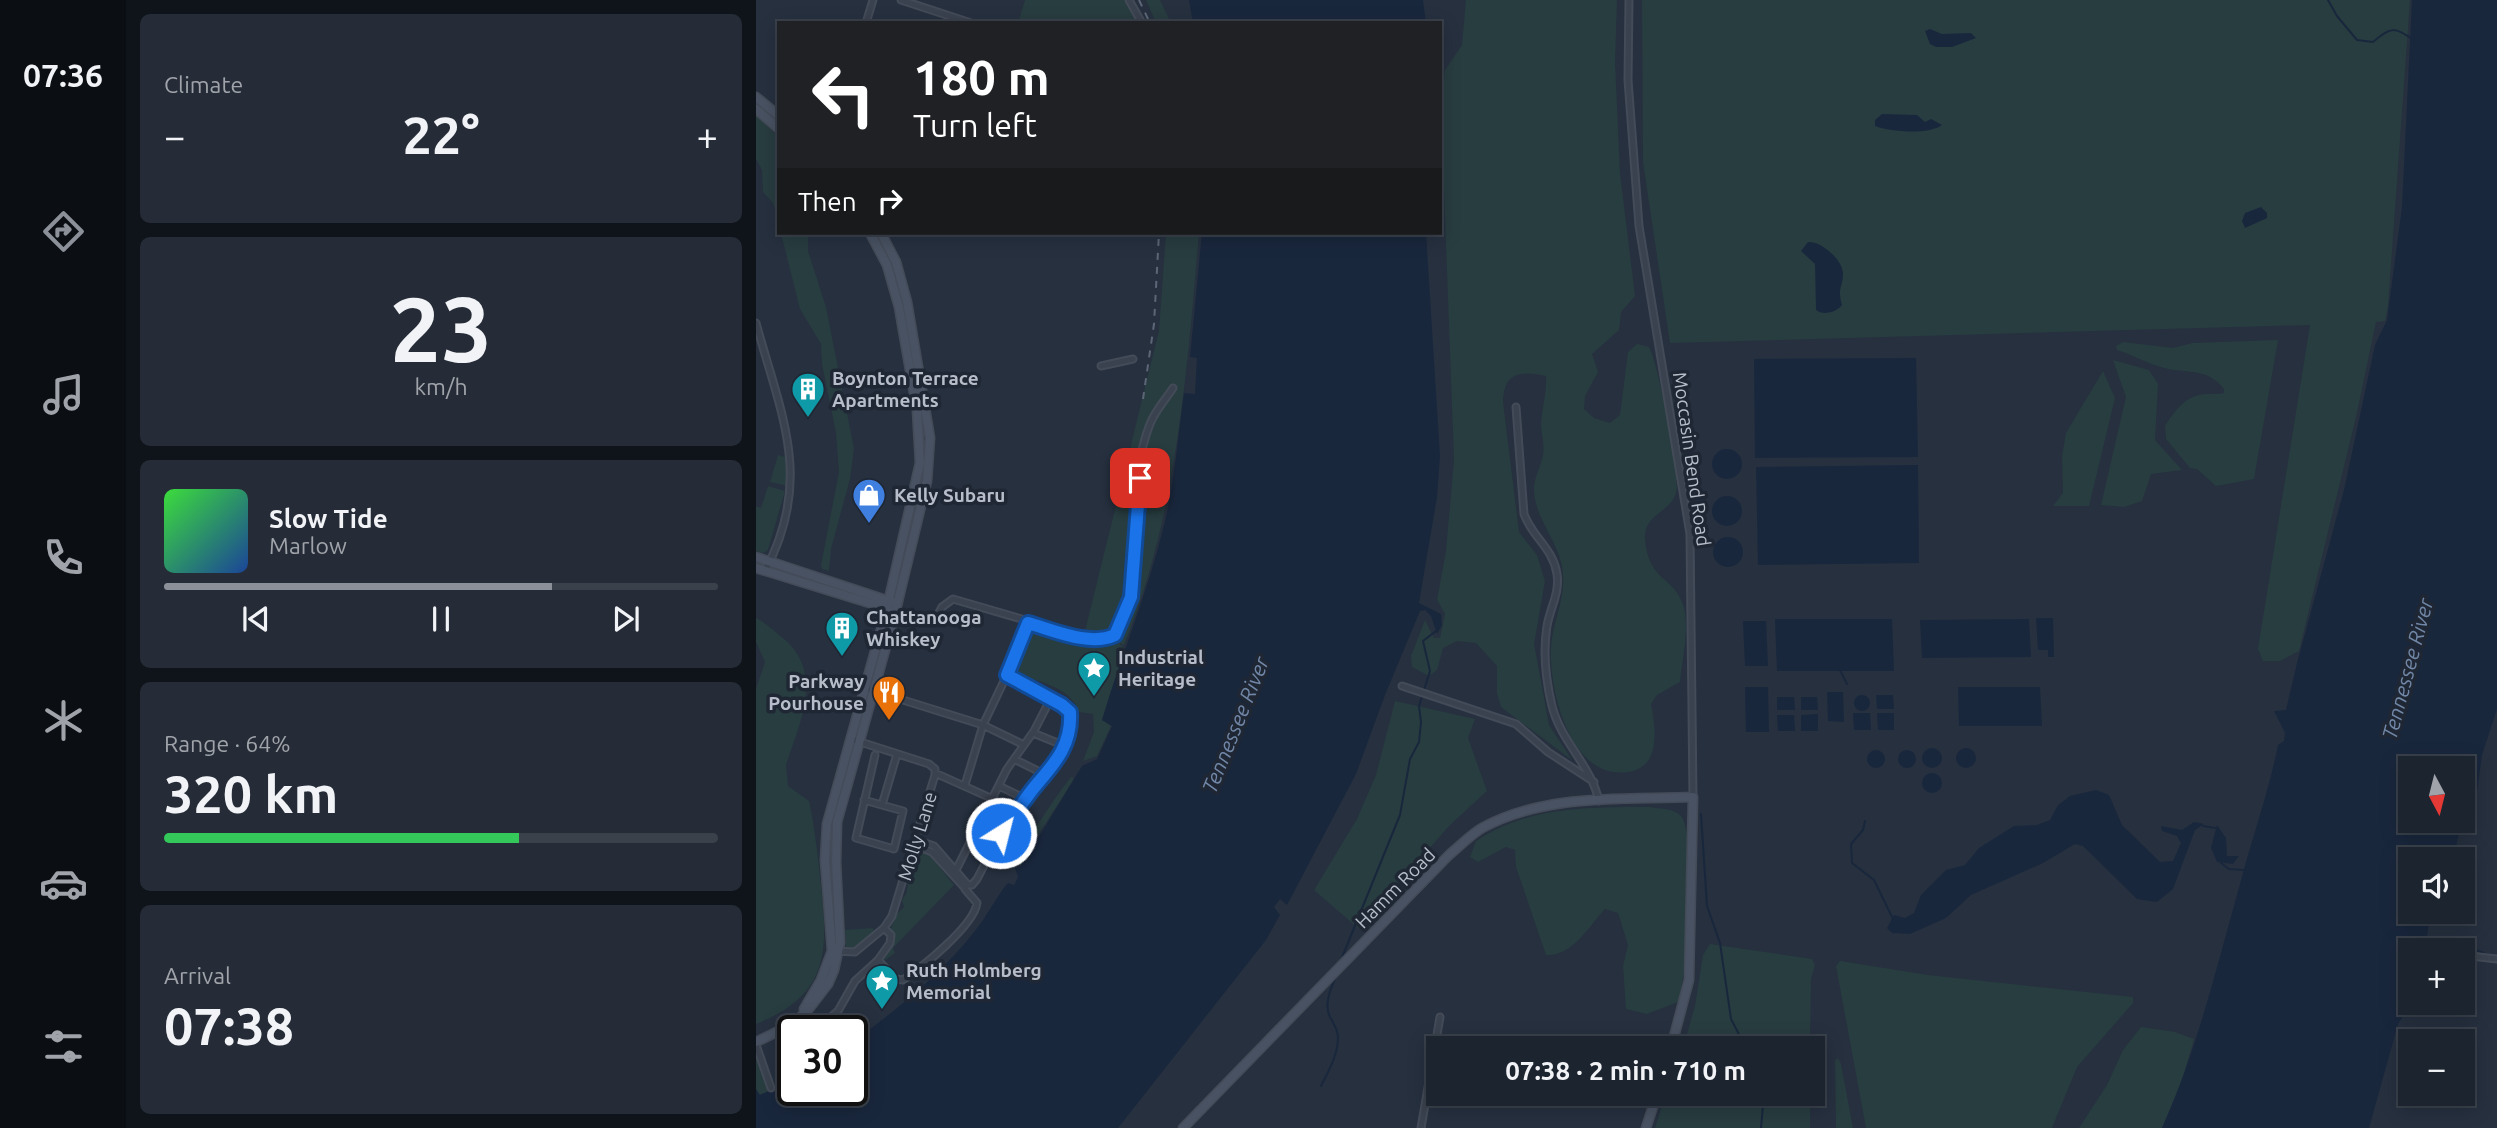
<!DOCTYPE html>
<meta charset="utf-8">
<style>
:root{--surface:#1c242f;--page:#252c37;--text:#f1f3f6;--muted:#a0a4aa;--line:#3a414b;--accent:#8c9099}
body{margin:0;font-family:Ubuntu,sans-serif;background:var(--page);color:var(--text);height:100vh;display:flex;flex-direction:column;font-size:26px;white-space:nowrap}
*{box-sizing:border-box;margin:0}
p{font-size:23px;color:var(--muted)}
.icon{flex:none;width:38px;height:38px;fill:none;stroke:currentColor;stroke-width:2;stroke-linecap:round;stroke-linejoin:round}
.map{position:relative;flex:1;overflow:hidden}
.drawer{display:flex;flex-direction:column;gap:14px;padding:14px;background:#0f141a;width:630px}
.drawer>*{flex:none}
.guide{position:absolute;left:21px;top:21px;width:665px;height:214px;border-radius:0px;box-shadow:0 4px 18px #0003,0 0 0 2px var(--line);background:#202124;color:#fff;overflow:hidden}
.needle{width:46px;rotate:173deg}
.tools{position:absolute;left:1642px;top:756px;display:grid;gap:14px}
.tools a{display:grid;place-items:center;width:77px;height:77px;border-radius:0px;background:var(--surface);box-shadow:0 4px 18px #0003,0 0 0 2px var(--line);font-size:35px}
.speed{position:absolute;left:21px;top:1015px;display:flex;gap:14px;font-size:35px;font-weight:700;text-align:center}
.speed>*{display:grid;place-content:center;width:91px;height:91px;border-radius:50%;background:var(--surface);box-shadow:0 4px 18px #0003,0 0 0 2px var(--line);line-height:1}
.speed .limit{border:4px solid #111;border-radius:10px;background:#fff;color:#111}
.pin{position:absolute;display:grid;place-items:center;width:60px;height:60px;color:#fff;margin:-30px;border-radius:14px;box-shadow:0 4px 10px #0006}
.me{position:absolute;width:77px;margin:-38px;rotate:36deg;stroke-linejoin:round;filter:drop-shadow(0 0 5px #0008)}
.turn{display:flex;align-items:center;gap:24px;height:147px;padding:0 21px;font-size:32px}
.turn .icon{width:91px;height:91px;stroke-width:2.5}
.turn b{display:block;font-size:49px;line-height:60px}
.then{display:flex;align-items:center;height:66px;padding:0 21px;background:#0003;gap:14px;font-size:26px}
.big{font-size:52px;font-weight:700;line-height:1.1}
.drawer .widget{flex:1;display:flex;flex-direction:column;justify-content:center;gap:10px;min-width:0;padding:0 24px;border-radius:10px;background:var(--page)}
.drawer .dial{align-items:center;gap:0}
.dial b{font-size:91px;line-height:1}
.song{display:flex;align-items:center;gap:21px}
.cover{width:84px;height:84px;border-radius:10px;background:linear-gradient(135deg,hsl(120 70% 55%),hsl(220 70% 35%))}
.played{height:7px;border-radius:4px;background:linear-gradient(90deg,var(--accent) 70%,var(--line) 70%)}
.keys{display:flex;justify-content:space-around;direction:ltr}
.heat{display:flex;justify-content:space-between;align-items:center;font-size:38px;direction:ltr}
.charge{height:10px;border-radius:5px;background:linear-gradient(90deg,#34c759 64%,var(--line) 0)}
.trip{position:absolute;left:670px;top:1036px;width:399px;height:70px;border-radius:0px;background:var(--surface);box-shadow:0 4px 18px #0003,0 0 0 2px var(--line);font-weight:700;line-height:70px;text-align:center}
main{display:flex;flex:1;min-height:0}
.tab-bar{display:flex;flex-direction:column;width:126px;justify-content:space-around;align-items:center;background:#0b0e13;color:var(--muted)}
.tab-bar .icon{width:49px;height:49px}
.tab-bar .current{color:var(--accent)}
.tab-bar b{font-size:32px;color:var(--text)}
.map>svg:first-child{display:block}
</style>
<main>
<nav class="tab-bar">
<b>07:36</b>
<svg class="icon current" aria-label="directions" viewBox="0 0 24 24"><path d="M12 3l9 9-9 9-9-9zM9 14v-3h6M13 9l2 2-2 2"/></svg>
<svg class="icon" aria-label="music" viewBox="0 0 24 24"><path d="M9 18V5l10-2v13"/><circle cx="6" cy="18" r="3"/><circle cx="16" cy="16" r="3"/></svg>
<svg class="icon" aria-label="phone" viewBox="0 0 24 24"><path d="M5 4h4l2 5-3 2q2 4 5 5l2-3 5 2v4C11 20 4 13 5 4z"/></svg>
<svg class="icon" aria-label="climate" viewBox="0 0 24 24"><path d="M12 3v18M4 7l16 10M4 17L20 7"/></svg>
<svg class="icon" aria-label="car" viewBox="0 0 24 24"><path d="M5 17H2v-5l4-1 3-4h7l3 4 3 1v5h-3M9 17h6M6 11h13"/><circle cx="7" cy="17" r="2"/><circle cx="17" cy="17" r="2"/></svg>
<svg class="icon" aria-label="filters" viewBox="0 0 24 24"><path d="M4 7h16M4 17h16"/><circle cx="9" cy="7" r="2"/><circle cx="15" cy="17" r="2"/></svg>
</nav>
<section class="drawer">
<div class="widget"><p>Climate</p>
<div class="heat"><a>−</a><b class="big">22°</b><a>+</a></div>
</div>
<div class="widget dial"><b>23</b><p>km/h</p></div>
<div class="widget">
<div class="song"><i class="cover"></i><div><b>Slow Tide</b><p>Marlow</p></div></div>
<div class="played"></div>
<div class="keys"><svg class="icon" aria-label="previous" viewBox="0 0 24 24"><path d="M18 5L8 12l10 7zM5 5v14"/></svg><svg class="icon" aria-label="pause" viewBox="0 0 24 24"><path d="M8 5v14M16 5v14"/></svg><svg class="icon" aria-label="next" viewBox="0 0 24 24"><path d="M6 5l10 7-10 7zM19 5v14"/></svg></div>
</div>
<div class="widget"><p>Range · 64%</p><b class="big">320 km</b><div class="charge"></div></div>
<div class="widget"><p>Arrival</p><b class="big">07:38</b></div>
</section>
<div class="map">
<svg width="1741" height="1128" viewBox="0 0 1741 1128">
<rect width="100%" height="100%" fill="#26303f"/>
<!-- green -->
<path fill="#283d40" d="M269 0H369L382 23H262Z
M390 0H404L415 23H400Z
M710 0H861L859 62 864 173 879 296 865 312 863 330 836 354 842 372 829 396 828 409 838 418 854 423 864 415 872 352 881 344 893 347C902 362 925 478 920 493 914 513 887 514 889 540 893 581 916 576 926 602 935 624 926 659 924 682L901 695 895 704C901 735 905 777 858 772 811 766 793 687 795 648 796 623 809 601 807 575 806 545 779 520 778 491 777 480 785 466 787 455 789 444 785 435 785 424 786 408 791 392 790 376 766 371 748 371 747 402L763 532 781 555 789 581 778 644 785 681 793 725 816 760 745 707 741 693V666L720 643 701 641 687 648 681 670 673 676 656 667 655 656 669 620 678 638H684L689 614 681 600 690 551 698 460 685 108 689 70 706 45Z
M886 0H1654L1632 306 1629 321 1620 322 1600 417 1543 651 1524 661H1507L1502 649 1554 325 914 343 887 162Z
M0 115 23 138V222L17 203 7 192 6 170 0 159Z
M25 233H52V251L70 307 98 449 94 479 75 549 73 571 66 569 65 565 83 472 80 433 66 364 65 344 44 309Z
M410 233H443C431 371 421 515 368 645L362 643 369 648 346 720 355 726 341 756 327 761 338 732 337 714 323 712C316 687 275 678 255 674L275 627 326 641 353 640 329 631 403 331Z
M1522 340 1498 479 1460 486 1441 469 1434 468 1410 439 1409 426C1419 410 1430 395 1450 394 1457 393 1461 395 1468 393V389C1451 367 1430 374 1408 368 1392 364 1377 355 1361 350L1360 346 1367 342 1417 348 1436 343Z
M1357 360 1393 370 1402 384 1399 440 1426 470 1395 474 1386 501 1368 507 1345 505 1370 397Z
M1347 371 1359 398 1333 506H1297L1307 493 1306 456 1310 433Z
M22 455 29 457 32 486 14 482Z
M12 486 29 491 12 550 8 553 0 551V506L5 508Z
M0 618C10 623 18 631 27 638 69 673 44 722 30 765L32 786 53 801C59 829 62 857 65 886 73 954 71 996 0 1024V689L9 662 0 642Z
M639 701 719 719 712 738 731 791 693 826 603 929 558 890 601 819 620 775Z
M315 777 318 778C302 807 280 834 266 864L256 866 254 856C280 833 293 804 315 777Z
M894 807C904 809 918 808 925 816 941 835 931 977 922 1002L891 1014 870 1009 867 966 872 945 862 913 849 909C833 926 816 957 790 955L760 867 759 850 750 847 722 862 714 857 720 841C771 806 836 807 894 807Z
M163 850 172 853 198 885 137 948 139 953 128 961 137 941 135 928 140 915 148 907 146 900 150 894 159 853Z
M117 928 118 934 100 948 90 950 89 930Z
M954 944 1056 959 1059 965 1055 979 1054 1048H927L939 1006 947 955Z
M1084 961 1172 975 1377 997V1003L1321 1067 1296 1128H1110L1080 966Z
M1385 1027 1419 1032 1438 1039 1425 1085 1406 1128H1323L1351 1085 1367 1050Z
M0 1052 14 1090 3 1095 0 1089Z
M1082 1058 1085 1064 1097 1128H1080L1079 1060Z
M910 1094H1054V1128H899Z"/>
<!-- water -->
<path fill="#19273d" d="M433 0H667L670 23H437Z
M1656 0H1741V709L1726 755 1721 791 1707 813 1706 820V768H1654V821H1706L1697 859H1654V912H1676C1671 925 1673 937 1666 950H1654L1655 1004 1642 1024 1613 1128H1406C1441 1050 1461 966 1484 884 1496 838 1513 791 1522 745L1528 741 1529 733 1518 711 1530 710 1541 663 1588 490 1619 345 1631 320 1646 207Z
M1174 29 1186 34 1215 33 1220 38 1196 47H1180L1174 44 1169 31Z
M1126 114 1161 115 1169 122 1175 119 1186 125C1173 135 1135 132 1119 126V120Z
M1505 207 1511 213V218L1489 228 1486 221 1489 213Z
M446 233H670L684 456 681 497 663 603 685 614 686 625 681 634 675 616 669 610 664 611 629 695 600 774 531 905 524 899 518 907 524 915 510 940 362 1128H0V1089L4 1095 37 1081V1090H96V1042C139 1012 185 974 218 932 231 917 239 898 252 883L258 885 262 877 259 868 265 866 326 766 341 759 356 726 346 720C366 653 393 589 409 521 419 479 422 435 428 393L439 394 441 358 434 357Z
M1052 242C1065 241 1086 259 1087 273 1087 288 1081 287 1086 305 1081 312 1067 316 1060 310L1059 264 1045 251Z
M1160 358 1162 457 999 458 998 359Z
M956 464a15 15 0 1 1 30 0a15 15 0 1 1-30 0Z
M1162 465 1163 563 1002 565 1000 467Z
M956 511a15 15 0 1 1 30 0a15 15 0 1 1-30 0Z
M957 552a15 15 0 1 1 30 0a15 15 0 1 1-30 0Z
M1280 618H1297L1298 657H1292V650H1282Z
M1019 619H1136L1138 671H1021Z
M1273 619 1275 657 1166 658 1164 620Z
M987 621H1010L1012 666H989Z
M989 687H1012L1013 732H990Z
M1202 687H1284L1286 726H1203Z
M1071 692H1087L1088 722 1072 721Z
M1098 703a8 8 0 1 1 16 0a8 8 0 1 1-16 0Z
M1120 695H1137L1138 709H1121Z
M1021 697H1038L1039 710H1021Z
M1045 697H1061L1062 710H1045Z
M1097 713H1114L1115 730H1098Z
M1121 713H1138V730H1122Z
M1062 714V731H1045V715Z
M1021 715H1038L1039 731H1022Z
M1166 758a10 10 0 1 1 20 0a10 10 0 1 1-20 0Z
M1200 758a10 10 0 1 1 20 0a10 10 0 1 1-20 0Z
M1142 759a9 9 0 1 1 18 0a9 9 0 1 1-18 0Z
M1111 759a9 9 0 1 1 18 0a9 9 0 1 1-18 0Z
M1166 783a10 10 0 1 1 20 0a10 10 0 1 1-20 0Z
M1340 790 1353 795 1366 825 1404 862 1417 861 1425 843 1421 836 1406 831 1405 826 1426 830 1438 822 1448 824 1439 830 1417 889 1401 902 1381 899 1327 846 1319 844 1287 863 1215 895 1190 918 1154 934 1136 933 1131 928 1138 915 1149 918 1158 913 1165 895 1190 870 1209 865 1223 848 1258 826 1281 825 1294 820 1302 805 1314 796Z
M1461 825 1470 838 1471 856H1483L1477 864 1461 862 1455 848Z"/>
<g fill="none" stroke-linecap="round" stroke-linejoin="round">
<!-- stream -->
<path stroke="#19273d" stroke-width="2" d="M1572 0 1581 16 1601 40 1617 42C1636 26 1638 27 1658 40
M1084 670 1091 684
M945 814 951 906 964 943 975 1019 990 1048
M1109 821 1107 830 1095 844 1096 863 1118 880 1137 919
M1447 826 1459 828
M1465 863 1473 869 1488 870
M1668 941 1711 946 1734 956
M585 960 644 815 654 759 663 742 665 722 663 706 674 671 667 641 680 631
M565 1086C572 1072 582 1055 582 1038 582 1030 578 1024 574 1017 568 1005 574 990 579 979
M1005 1128 1008 1094"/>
<defs>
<path id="street" d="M145 0 215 23
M373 0 386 23
M873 0 872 80 883 226 934 534 937 797
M110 23 117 0
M0 323C25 415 58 479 9 571
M345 366 377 359
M760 407 768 514C776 537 797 548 801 574 804 593 794 608 791 626 787 651 790 681 796 706 805 742 835 765 843 801
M179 620 186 607 197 599 334 639H351L359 635C395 569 367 490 394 424 399 411 409 400 417 388
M646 686 760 724 792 752 838 782
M115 690 227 725 268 745
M277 733 309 746
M258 759 290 775
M179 773 237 799
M209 785 227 725 258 660 272 623
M243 786 270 799
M108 800 147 811 138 849 100 838 119 755
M126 805 141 754
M160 840 178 846 211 884
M158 845 176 852 208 887
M200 870 251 769 278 731 294 700
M79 951 99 952 128 928 136 916 179 775V769L173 764 95 739
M1706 955 1741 959
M122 960 140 979 147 980C165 968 218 926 221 903L209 889 210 885H216L221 879 245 833 299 764 309 746 314 711 251 675
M49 1031H50
M59 1031 82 1011 99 981 122 960 134 943 135 935 128 928
M0 1045 15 1088
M665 1128 684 1017"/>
<path id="secondary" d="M0 97 23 116
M0 109 23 129
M0 557 136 602
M0 568 133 609
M48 1009 65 980 76 951 69 860 71 824 131 608 164 463 161 410 143 307 131 265 114 233
M0 1042 37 1024 52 1010 72 984 78 970 84 943 80 862 81 822 138 618 171 481 174 438 151 302 140 262 125 233
M427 1128 693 855C703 847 714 835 726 828 790 793 867 800 937 797L933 980 915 1048
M890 1128 901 1094"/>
</defs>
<!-- street casing -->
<use href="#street" stroke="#444b58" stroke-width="9"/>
<!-- secondary casing -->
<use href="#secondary" stroke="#444b58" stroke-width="11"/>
<!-- street -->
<use href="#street" stroke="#3a424f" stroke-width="5"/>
<!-- secondary -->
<use href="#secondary" stroke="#485262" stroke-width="8"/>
<!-- rail -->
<path stroke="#5c6676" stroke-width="2" stroke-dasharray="7 7" stroke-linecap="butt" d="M383 0 394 23
M387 399 398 324 403 233"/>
</g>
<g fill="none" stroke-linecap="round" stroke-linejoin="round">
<defs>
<path id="route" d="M245 833C258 817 268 799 281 784 301 761 316 743 314 712L306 705 251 675 272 623C297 630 334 647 359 635L375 597 384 478"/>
</defs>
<!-- route casing -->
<use href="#route" stroke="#114b97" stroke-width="18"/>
<!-- route -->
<use href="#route" stroke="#1a73e8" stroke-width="12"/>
</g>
<!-- icons -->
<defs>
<symbol id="building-pin" viewBox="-11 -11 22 30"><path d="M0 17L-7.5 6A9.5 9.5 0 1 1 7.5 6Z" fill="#0f9aa8" stroke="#1f2734"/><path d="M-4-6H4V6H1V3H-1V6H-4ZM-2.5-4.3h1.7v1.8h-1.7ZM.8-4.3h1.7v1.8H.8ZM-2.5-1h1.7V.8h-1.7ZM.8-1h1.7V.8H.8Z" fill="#fff"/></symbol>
<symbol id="shop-pin" viewBox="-11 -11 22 30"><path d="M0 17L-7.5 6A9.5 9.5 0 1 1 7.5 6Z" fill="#3f7fe0" stroke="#1f2734"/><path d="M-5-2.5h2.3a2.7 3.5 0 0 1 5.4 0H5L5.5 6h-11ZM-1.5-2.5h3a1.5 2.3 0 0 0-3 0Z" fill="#fff"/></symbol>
<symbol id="sight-pin" viewBox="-11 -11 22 30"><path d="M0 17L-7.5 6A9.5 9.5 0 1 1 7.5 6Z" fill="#0f9aa8" stroke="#1f2734"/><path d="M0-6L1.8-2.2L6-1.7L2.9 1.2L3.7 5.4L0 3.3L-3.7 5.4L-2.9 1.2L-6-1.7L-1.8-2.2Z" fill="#fff"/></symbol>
<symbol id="restaurant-pin" viewBox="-11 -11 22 30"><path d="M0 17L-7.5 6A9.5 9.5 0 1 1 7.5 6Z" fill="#e8710a" stroke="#1f2734"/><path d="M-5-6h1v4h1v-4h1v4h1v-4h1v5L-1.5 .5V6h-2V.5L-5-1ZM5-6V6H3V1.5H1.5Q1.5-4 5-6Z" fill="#fff"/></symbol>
</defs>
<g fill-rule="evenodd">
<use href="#building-pin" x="33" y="370" width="38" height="52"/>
<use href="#shop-pin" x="94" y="476" width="38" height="52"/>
<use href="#building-pin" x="67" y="609" width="38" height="52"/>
<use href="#sight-pin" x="319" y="649" width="38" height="52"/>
<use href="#restaurant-pin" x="114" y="673" width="38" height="52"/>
<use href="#sight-pin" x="107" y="962" width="38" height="52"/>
</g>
<g text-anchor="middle" stroke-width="7" stroke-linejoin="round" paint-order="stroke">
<!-- poi labels -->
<g font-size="19" font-weight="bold" fill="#b7beca" stroke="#1f2734" text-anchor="start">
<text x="76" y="385">Boynton Terrace<tspan x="76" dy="22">Apartments</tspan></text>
<text x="138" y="502">Kelly Subaru</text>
<text x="110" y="624">Chattanooga<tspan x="110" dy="22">Whiskey</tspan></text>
<text x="362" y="664">Industrial<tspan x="362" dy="22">Heritage</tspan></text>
<text x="108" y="688" text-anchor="end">Parkway<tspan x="108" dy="22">Pourhouse</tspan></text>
<text x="150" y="977">Ruth Holmberg<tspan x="150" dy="22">Memorial</tspan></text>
</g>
<!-- street labels -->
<g font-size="19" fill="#b7beca" stroke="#1f2734">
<text transform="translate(936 459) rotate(82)" y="7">Moccasin Bend Road</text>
<text transform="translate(161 836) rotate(-73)" y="7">Molly Lane</text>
<text transform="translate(639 888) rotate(-45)" y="7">Hamm Road</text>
</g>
<!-- water labels -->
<g font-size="21" font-style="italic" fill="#7187a7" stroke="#1f2734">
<text transform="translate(1652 669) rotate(-75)" y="7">Tennessee River</text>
<text transform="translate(480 725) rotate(-68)" y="7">Tennessee River</text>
</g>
</g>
</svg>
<div class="tools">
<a><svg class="needle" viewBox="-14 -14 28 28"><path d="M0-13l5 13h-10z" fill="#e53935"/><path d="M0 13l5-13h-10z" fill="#a0a4aa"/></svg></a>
<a><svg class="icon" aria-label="sound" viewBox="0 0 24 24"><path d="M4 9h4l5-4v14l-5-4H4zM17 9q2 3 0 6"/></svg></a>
<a>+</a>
<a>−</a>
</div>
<div class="speed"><div class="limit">30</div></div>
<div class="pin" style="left:384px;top:478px;background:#d93025"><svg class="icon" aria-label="arrive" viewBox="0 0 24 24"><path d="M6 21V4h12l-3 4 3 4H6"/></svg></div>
<svg class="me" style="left:245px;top:833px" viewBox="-20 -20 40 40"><circle r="17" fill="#1a73e8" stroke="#fff" stroke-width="3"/><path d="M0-11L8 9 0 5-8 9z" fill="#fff"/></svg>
<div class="trip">07:38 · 2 min · 710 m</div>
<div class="guide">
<div class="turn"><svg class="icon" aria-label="left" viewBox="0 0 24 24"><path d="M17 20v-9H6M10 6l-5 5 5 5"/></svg><div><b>180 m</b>Turn left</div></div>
<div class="then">Then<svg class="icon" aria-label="right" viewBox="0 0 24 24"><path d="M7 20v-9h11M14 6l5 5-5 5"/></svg></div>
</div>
</div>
</main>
